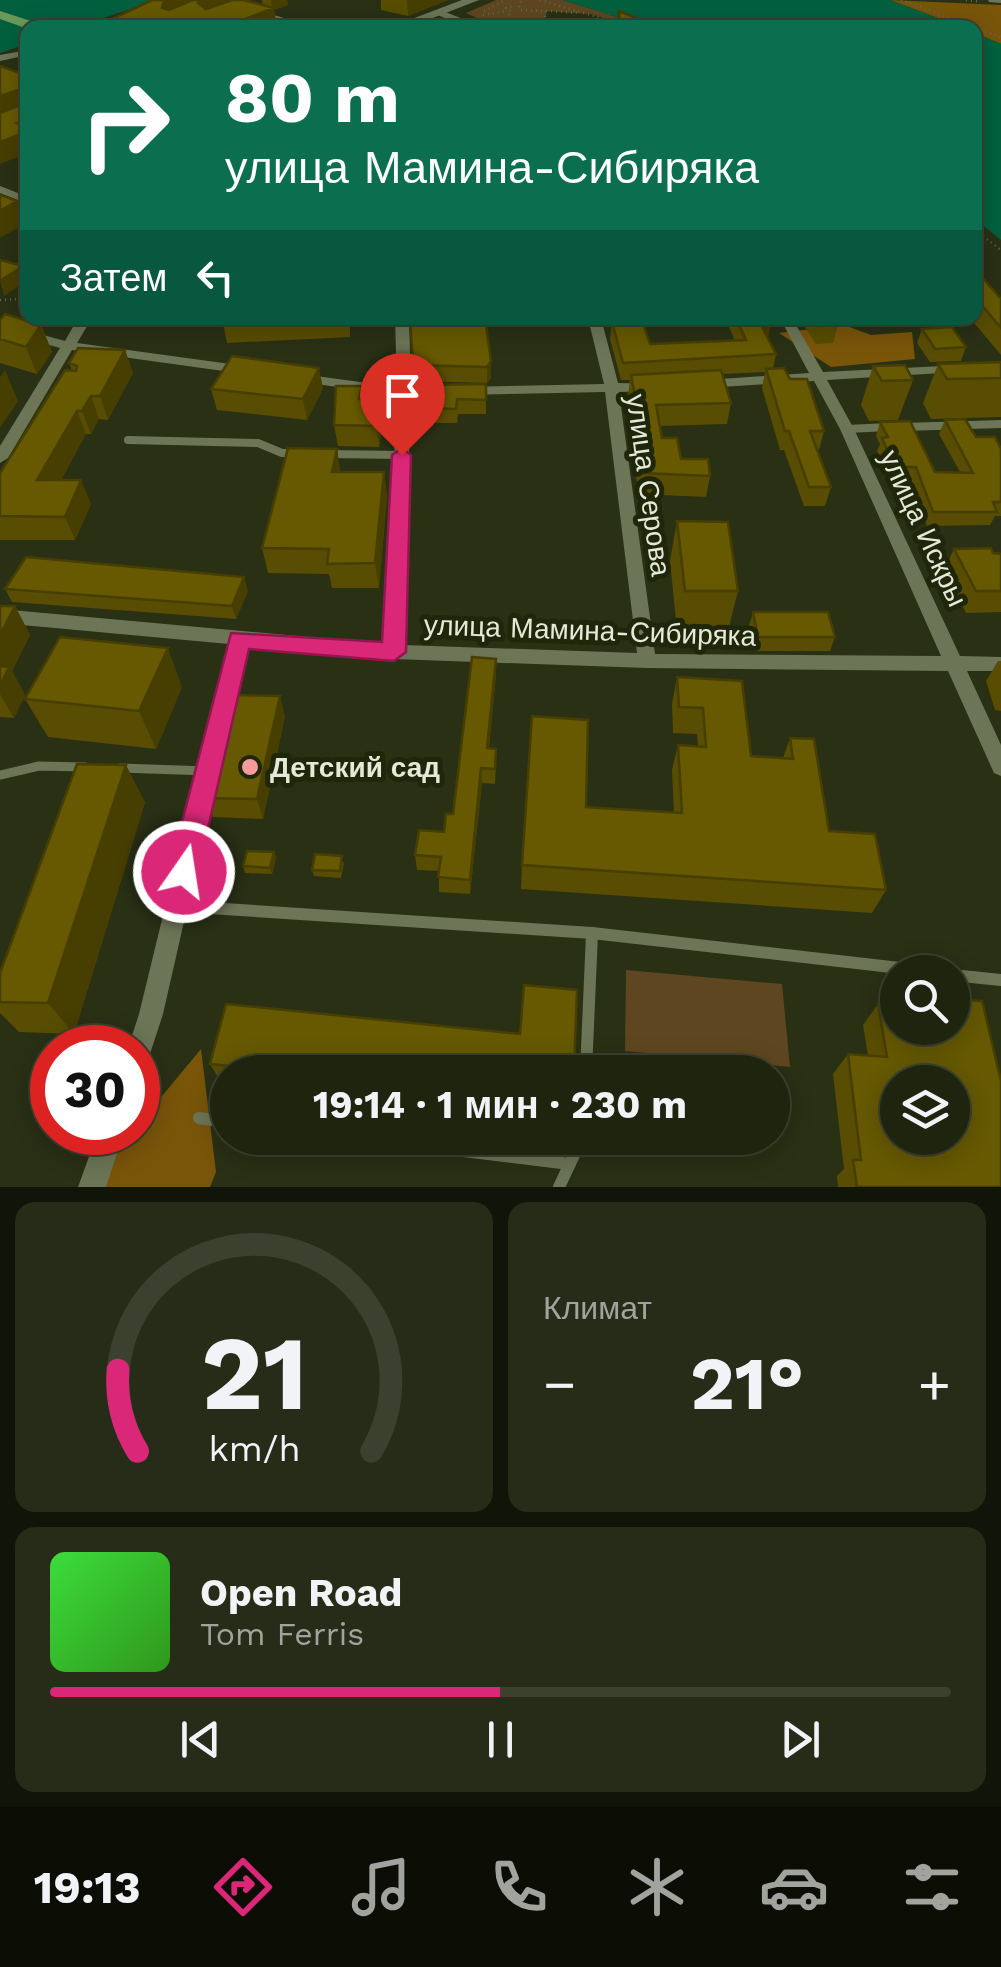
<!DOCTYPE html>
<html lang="ru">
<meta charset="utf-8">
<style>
:root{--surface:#1f240f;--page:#272c18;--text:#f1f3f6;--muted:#a1a49e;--line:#3c412f;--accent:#db2777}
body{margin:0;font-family:"Work Sans",sans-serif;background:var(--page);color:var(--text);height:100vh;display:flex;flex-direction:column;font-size:38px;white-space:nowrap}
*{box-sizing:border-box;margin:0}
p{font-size:32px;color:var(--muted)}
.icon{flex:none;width:55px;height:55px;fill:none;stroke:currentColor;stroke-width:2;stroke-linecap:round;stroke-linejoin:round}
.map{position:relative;height:1187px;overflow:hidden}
.panel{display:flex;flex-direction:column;gap:15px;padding:15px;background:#111408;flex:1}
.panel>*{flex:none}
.hud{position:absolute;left:20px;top:20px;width:962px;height:305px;border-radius:20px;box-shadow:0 5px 25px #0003,0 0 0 2px var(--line);background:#0b6e4f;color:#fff;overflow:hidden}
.controls{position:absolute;left:880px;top:955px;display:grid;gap:20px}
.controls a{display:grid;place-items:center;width:90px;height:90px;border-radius:50%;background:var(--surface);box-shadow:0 5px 25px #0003,0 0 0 2px var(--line);font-size:50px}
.speed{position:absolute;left:30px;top:1025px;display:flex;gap:20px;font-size:50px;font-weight:700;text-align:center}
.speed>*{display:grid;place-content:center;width:130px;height:130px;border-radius:50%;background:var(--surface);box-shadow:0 5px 25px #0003,0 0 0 2px var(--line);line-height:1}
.speed .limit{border:15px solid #d22;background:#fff;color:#111}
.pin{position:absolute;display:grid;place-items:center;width:85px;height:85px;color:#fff;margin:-102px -42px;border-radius:50% 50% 50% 0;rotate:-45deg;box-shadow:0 0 10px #0007}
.pin .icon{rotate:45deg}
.me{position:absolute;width:110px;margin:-55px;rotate:13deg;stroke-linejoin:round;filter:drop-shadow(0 0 8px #0008)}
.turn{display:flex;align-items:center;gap:35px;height:210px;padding:0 40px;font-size:45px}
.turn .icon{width:130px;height:130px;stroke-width:2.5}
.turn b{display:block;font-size:70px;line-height:85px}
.then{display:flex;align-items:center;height:95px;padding:0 40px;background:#0003;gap:20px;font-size:38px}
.big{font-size:75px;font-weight:700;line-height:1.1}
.panel .widget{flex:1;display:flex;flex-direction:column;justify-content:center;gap:15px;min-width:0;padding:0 35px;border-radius:20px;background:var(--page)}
.panel .dial{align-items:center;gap:0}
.dial svg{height:260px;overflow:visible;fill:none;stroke:var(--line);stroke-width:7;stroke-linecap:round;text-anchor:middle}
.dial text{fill:var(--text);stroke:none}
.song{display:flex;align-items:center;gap:30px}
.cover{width:120px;height:120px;border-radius:15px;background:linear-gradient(135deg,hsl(120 70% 55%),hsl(110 70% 35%))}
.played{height:10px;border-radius:5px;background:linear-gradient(90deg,var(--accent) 50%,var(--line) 50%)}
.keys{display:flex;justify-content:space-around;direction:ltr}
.heat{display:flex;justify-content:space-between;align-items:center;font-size:55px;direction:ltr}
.panel .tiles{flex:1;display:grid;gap:15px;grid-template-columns:1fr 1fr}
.widget:last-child{grid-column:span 2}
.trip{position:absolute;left:210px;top:1055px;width:580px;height:100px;border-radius:50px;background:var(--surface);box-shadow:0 5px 25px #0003,0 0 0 2px var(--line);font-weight:700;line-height:100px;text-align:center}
.menu{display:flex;height:160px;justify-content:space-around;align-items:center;background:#0c0e06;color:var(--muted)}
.menu .icon{width:70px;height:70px}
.menu .selected{color:var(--accent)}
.menu b{font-size:45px;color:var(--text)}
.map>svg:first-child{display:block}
</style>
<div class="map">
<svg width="1001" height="1187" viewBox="0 0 1001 1187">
<rect width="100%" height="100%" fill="#293014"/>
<!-- green -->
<path fill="#5e4720" d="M496 0H563L649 27H633L591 14 547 11 544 23 497 27 466 13Z
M626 970 782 984 790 1067 625 1051Z"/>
<!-- forest -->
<path fill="#79550a" d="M890 0 1001 5V44L975 33V28L962 27Z
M844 325 871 335 912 332 915 359 831 367 779 333Z
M201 1049 216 1172 210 1187H86L132 1133 138 1132V1125Z"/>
<!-- water -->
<path fill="#02603f" d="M0 0H156L78 27 28 28 27 44 0 53Z
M563 0H890L962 27H649Z
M975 33 1001 44V240L975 219Z"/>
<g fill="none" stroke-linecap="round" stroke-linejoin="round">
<!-- path -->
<path stroke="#626850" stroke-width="2.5" stroke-dasharray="1 4" stroke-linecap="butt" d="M540 0 621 24
M901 0 1001 37
M966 0 981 2
M519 7 521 0
M521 10 546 11 544 23
M484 11 505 0
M546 11 581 13
M483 15 508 11
M501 28 511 11 506 8 515 6
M975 230 1001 250
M28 291 18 299 28 301
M0 300 18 299"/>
<!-- service-far3 -->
<path stroke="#6d7557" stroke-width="5" d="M264 15 310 28"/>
<!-- service-far2 -->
<path stroke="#6d7557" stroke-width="8" d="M904 427 1001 424
M847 429 888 427
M128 440 258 443 282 453H299
M329 454 402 455"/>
<!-- service-far1 -->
<path stroke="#6d7557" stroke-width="9" d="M120 768 208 771
M0 775 39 766 85 767"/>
<!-- service -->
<path stroke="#6d7557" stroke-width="12" d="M178 906 592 933 935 972
M952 975 1001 980
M586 1072 592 933
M199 1118 228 1122
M356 1138 570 1164
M559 1187 582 1138"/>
<!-- minor -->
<path fill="#6d7557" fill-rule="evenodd" d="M988 0H1001V3L989 2Z
M437 11H443L485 28H472L437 15Z
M28 50V55L0 61V55Z
M0 186 28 197V204L0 193Z
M78 318H92L77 343 245 366 252 370 245 374 72 350 8 458 0 463V446L60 348 0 331V323L65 341Z
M395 318H409L411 388 604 384 588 318H601L618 383 654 384 656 387 649 391 619 392 655 654 941 656 840 429 814 381 705 388 698 384 705 380 809 373 780 318H792L823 372 963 365 965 368 958 372 827 380 854 429 960 656 1001 657V671H967L1001 745V776L994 773 948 671 647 668 394 659 247 645 163 1014 147 1063 138 1067V1048H128L139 1014 229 644 0 623V609L385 644 397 395 301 382 294 378 301 374 397 387ZM605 392 637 653 403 645 411 396Z
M98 1132H124L106 1187H78Z"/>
<!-- secondary -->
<path fill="#6d7557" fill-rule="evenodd" d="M462 0H479L407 28H388Z"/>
<!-- primary -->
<path fill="#6a9a59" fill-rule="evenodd" d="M0 11 43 25 44 28 28 29 0 19Z"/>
</g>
<!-- wall -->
<path fill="#584d02" d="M262 0H287L288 5 274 10 277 27 93 28 251 2 263 6Z
M381 0H448L408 16 381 10Z
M975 276 1001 299V355L970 318H975Z
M222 318H350V337L227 343Z
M410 318H485L491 378 487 383 414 381Z
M489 318H523V325L491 327Z
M631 318H668L667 321 643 323 650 344 735 341 725 318H770L768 339 776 354 773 369 790 379 824 431 819 450H817L831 487 825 506H804L784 450H780L762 388 765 372 723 374 731 403 727 424 660 426 662 438 681 459 710 476 706 497 639 494 633 459 636 438 628 396 630 380H621L610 339 612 322 632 320Z
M799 318H833L838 325 833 343 816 344Z
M0 320 41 325 52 352 37 374 0 363Z
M922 329 966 347 961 361 930 362 917 343Z
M125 350 133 373 108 420 99 419 91 434H86L61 480 91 504 75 540H0V473L72 371 69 363Z
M1001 362V417L931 419 923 403 938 364Z
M873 366 913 380 898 420 869 421 861 405Z
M486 384V414H458L457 423H428L427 408Z
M362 386 363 399 383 420 379 447 338 446 334 425Z
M323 388 307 420 217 410 211 389Z
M945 420 976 437 1001 449V516H995L990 525 927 526 911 481H890L877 451 880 444 876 436 880 422 935 472H960L939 434Z
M341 472H384L387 497 379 588H332L329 574 268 573 262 548Z
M677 521 738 591 728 631H677L670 561Z
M954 549 1001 554V612L966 613 944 570Z
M5 589 248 591 236 619 12 602Z
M0 606H15L30 635 12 671 25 695 14 718 0 717Z
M753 612 835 637 830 651H754L749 626Z
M998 661H1001V711L995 710 986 681Z
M496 675 489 748 496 765 495 784 482 783 470 894 439 892V871L417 870 415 855 444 832 453 814Z
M677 677 751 756 783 758 790 738 829 831 886 890 872 913 521 889 522 865 586 807 674 813 672 770 678 745 698 746 697 734 673 733 672 704Z
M182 687 156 749 48 737 25 699Z
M285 716 263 819 213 817 205 798Z
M145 802 74 1034 19 1032 0 1013V973Z
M274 852 276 858 272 874 245 873 243 866Z
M344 862 341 878 314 876 312 870Z
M878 1004 896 1006 898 1004V1028L1001 1187H838L837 1176 844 1169 833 1074 848 1054 868 1056 863 1025Z
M520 1034 574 1072H228V1089H225L210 1064Z"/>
<!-- shaded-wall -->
<path fill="#473e01" d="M164 0H250L168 18 162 8Z
M251 0 253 16 272 9 271 0H287L288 5 274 10 277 27 222 28 247 1Z
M407 0H448L408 16Z
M24 88 28 107 0 117V96Z
M28 119V153L0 164V142L17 123Z
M17 201 25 224 0 238V211Z
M23 266 28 280 4 296 0 281Z
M772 321 768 338 761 325Z
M41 325 52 352 37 374 26 347Z
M125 350 133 373 108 420 100 396Z
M491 361V378L487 383V367Z
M319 368 323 388 307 420 303 399Z
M5 370 18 401 0 428V377Z
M91 396 99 419 91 434 82 411Z
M381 399 383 420 379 447 377 426Z
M77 411 86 434 48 503 37 480Z
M337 449 341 474 332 472Z
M384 472 387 497 379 588 375 563Z
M81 480 91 504 75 540 65 517Z
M244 577 248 591 236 619 232 606Z
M15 606 30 635 12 671 25 695 14 718 0 694V635Z
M168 648 182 687 156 749 139 711Z
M496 659V675L487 764V748Z
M280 696 285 716 263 819 257 799Z
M126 765 145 802 74 1034 48 1003Z
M481 768 482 783 470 894V880Z
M274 852 276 858 272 874 270 868Z"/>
<!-- building -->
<path fill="#665902" stroke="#473e01" stroke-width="2.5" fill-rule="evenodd" d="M152 0H164L162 8 169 10 193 0H201L198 3 206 9 232 0H250L247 1 274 8 222 28H167L151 23 142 28H93Z
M619 11 660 28H620Z
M0 66 28 76V119L17 123 28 127V131L0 142V113L23 104 24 88 0 96Z
M0 195 17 201 0 211Z
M0 260 23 266 0 281Z
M980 275 1001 299V328L975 297V276Z
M5 314 41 325 26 347 0 339V320Z
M410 318H485L491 361 487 367 413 365Z
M736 318H770L772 321 761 325 776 354 623 363 612 322 642 320 650 344 746 340Z
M814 318H833L838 325 820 326Z
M952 327 966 347 935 349 922 329Z
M78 348 125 350 100 396H91L82 411H77L37 480H81L65 517 0 516V473L65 370 76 371 77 366 69 363Z
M232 356 319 368 303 399 211 389Z
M1001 362V378L947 379 938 364Z
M905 365 913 380 882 381 873 366Z
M784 368 790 379H807L824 431H810L831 487H809L789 431H785L766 369Z
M721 370 731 403 656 405 662 438H677L681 459H708L710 476 642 473 635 438H643L631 375Z
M486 384V400L457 399 456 409 427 408 430 385Z
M336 386H362L359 399H381L377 426 334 425Z
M965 419 976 437H995L1001 449V502H993L997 512H933L916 467H895L882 438 888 437 880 422 910 421 935 472 973 473 945 420Z
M288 448 337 449 332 472H384L375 563 327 564 329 549 262 548Z
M677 521 728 522 738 591H685Z
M991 548 993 553 1001 554V591H976L954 549Z
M26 557 244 577 232 606 5 589Z
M0 606H15L0 635Z
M753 612H828L835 637H758Z
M60 637 168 648 139 711 25 699Z
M472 657 496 659 487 748 496 749 495 769 481 768 470 880 438 877 441 857 415 855 419 830 444 832 446 814H453Z
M0 666 9 667 0 686Z
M677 677 742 681 751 756 793 759 790 738 814 739 829 831 875 834 886 890 522 865 532 716 588 720 586 807 682 813 678 745 706 747 703 708 679 707Z
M233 695 280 696 257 799 205 798Z
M77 764 126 765 48 1003 0 1002V973Z
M247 851 274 852 270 868 243 866Z
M315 854 342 856 340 871 312 870Z
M524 985 577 990 574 1072H289L210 1064 226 1004 520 1034Z
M952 999 982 1001 1001 1081V1187H857L853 1160H861L848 1054 887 1057 878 1004 898 1006V1028H952ZM898 1082H952V1138H898Z"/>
<!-- route -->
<path fill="#db2777" stroke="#8e194d" stroke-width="2.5" d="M402 448 411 455 406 652 394 661 249 649 198 872 194 882 184 886 173 882 169 872 231 633 382 642 392 455Z"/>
<!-- markers -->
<circle fill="#f59b9d" stroke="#20260a" stroke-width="4" cx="250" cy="767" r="10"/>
<g text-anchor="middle" stroke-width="10" stroke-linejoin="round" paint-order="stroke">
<!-- street labels -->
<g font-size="28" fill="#e4e9d8" stroke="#20260a">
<text transform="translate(649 485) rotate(82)" y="10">улица Серова</text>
<text transform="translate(924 528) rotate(65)" y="10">улица Искры</text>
<text transform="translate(590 630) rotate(2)" y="10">улица Мамина-Сибиряка</text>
</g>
<!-- poi labels -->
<g font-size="28" font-weight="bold" fill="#e4e9d8" stroke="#20260a" text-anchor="start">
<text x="270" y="777">Детский сад</text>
</g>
</g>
</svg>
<div class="controls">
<a><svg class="icon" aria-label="search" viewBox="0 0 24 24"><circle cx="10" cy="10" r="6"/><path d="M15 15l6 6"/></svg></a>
<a><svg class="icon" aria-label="layers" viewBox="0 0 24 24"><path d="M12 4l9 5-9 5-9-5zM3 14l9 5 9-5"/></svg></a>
</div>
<div class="speed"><div class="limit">30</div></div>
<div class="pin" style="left:402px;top:455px;background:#d93025"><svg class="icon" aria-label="arrive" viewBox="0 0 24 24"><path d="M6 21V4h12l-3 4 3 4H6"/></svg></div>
<svg class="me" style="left:184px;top:872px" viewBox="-20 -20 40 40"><circle r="17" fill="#db2777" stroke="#fff" stroke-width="3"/><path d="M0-11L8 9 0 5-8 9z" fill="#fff"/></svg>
<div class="trip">19:14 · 1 мин · 230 m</div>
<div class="hud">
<div class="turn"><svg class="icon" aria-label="right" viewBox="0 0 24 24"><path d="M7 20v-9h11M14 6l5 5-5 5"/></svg><div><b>80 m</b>улица Мамина-Сибиряка</div></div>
<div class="then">Затем<svg class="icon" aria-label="left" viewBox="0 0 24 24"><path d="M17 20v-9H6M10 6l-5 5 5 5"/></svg></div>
</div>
</div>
<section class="panel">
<div class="tiles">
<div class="widget dial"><svg viewBox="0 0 100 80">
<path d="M14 69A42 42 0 1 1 86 69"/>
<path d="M14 69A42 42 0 0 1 8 44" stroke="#db2777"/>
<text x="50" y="56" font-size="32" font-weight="700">21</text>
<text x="50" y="72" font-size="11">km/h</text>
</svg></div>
<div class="widget"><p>Климат</p>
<div class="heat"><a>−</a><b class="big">21°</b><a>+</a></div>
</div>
<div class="widget">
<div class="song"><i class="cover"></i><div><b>Open Road</b><p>Tom Ferris</p></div></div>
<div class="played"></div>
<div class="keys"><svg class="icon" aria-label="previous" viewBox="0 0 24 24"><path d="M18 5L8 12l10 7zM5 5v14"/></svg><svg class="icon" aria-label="pause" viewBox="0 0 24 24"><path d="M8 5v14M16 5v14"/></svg><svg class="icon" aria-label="next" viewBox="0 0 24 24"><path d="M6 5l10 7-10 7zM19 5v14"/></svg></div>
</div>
</div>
</section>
<nav class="menu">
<b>19:13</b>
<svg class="icon selected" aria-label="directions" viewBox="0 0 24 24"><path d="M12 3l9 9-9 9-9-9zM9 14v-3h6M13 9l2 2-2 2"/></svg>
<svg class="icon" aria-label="music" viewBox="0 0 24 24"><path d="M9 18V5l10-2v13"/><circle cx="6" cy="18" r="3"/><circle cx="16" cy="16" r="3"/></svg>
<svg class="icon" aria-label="phone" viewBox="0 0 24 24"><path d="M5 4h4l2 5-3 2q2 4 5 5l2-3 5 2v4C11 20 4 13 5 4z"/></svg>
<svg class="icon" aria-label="climate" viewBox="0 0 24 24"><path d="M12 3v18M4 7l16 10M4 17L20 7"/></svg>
<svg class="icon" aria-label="car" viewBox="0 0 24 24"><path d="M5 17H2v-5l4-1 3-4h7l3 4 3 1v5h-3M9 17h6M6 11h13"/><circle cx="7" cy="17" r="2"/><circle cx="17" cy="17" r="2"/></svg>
<svg class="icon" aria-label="filters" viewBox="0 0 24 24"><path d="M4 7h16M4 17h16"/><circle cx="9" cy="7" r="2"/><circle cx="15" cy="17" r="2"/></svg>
</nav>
